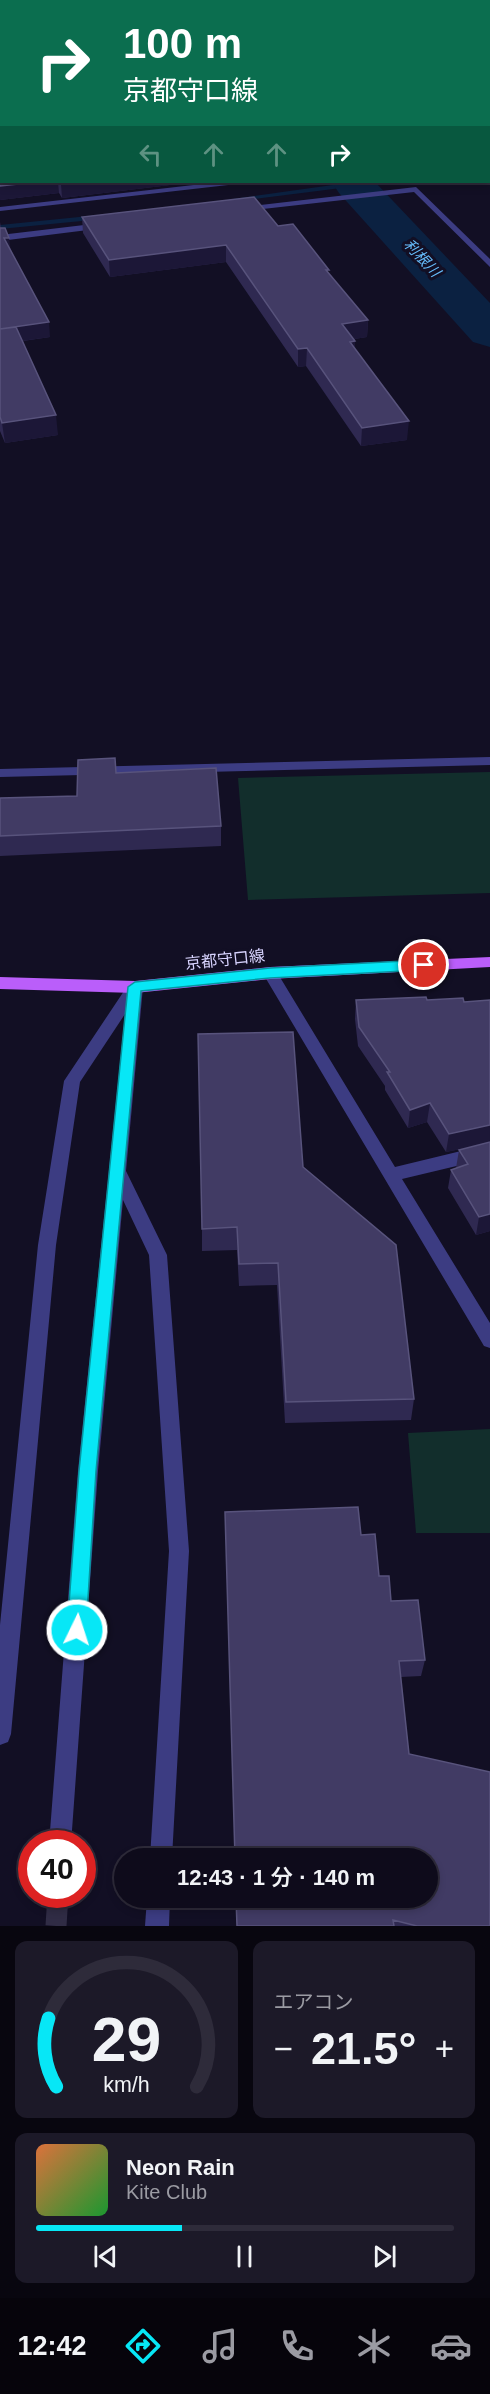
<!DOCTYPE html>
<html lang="ja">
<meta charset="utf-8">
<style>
:root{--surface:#0e0b1b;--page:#1c1928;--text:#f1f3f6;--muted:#9b9ba3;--line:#2e2b3a;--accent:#07e7f6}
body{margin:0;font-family:Helvetica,"Noto Sans JP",sans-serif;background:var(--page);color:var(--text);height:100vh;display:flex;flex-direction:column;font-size:22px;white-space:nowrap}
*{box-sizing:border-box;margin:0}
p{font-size:20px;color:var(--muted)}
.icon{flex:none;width:33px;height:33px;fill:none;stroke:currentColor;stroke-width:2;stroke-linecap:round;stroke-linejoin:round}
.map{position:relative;height:1926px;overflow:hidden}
.sheet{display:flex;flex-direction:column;gap:15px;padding:15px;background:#08060f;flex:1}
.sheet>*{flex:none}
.guide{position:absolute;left:0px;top:0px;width:490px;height:183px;box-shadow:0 3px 9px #0003,0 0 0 2px var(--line);background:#0b6e4f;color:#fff;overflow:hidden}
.speed{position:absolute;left:18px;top:1830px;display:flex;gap:12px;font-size:30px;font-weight:700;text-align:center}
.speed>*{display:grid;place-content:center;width:78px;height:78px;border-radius:50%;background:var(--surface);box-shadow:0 3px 9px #0003,0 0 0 2px var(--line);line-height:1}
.speed .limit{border:9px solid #d22;background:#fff;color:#111}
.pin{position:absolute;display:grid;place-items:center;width:51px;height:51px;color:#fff;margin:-26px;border:3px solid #fff;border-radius:50%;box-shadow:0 2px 6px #0007}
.me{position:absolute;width:66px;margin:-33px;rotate:4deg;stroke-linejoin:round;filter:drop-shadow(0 0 4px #0008)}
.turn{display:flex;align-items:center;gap:21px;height:126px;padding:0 24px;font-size:27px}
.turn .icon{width:78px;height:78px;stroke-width:2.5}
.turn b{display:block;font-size:42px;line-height:51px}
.lanes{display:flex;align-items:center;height:57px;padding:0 24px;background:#0003;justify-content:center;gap:30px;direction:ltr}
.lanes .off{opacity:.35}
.big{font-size:45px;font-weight:600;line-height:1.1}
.sheet .widget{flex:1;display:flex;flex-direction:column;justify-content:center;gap:9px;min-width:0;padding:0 21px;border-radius:12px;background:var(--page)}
.sheet .dial{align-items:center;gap:0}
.dial svg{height:156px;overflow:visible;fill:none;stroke:var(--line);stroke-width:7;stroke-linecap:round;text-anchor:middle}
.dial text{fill:var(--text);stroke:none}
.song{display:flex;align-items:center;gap:18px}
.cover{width:72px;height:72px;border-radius:9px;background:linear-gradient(135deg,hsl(20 70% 55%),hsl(130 70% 35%))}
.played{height:6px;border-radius:3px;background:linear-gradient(90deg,var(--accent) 35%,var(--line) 35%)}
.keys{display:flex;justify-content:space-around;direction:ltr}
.heat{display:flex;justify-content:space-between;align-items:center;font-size:33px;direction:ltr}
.sheet .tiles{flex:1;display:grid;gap:15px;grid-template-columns:1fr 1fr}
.widget:last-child{grid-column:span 2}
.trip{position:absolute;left:114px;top:1848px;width:324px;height:60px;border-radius:30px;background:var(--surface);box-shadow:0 3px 9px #0003,0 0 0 2px var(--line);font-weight:600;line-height:60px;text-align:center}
.menu{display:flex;height:96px;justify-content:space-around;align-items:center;background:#06040b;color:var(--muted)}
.menu .icon{width:42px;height:42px}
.menu .on{color:var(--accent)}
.menu b{font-size:27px;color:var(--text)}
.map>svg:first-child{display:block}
</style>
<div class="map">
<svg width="490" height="1926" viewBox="0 0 490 1926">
<rect width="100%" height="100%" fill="#120f24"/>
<!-- green -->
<path fill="#122e2c" d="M86 0H490V47L489 2Z
M490 772V893L248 900 238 778Z
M490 1429V1533H416L408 1433Z"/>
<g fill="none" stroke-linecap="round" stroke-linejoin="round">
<!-- stream -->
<path fill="#0b2141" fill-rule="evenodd" d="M354 182H357V186L237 201 233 199Z
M99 215 103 217 102 219 0 229V225Z"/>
<!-- river -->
<path fill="#0b2141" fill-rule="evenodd" d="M335 182H375L490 303V347L473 342 339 193 333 184Z"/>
<!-- minor-tunnel -->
<path stroke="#302c45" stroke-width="21" stroke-dasharray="21 10" stroke-linecap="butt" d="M56 1926 58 1894"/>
<!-- minor -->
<path fill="#3c3c82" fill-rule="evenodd" d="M0 32H2V36H0Z
M0 44H2V48H0Z
M220 182H241L237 184 0 211V207Z
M416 187 490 259V267L414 192 244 211 240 209 244 207Z
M101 223 104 224V228L0 241V235Z
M490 757V765L0 777V769Z
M270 967 275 969 395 1167 490 1144V1158L402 1179 490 1323V1348L484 1346 265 977 262 973 265 969Z
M135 981 140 983 143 987 126 1171 167 1255 189 1551 172 1858H150L169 1551 149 1255 123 1200 98 1471 71 1844H49L78 1471 125 1014 80 1082 56 1245 11 1734 8 1742 0 1745V1625L38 1245 64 1081 128 985Z
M147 1898H170L169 1926H145Z"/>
<!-- major -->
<path fill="#ba5efa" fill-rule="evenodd" d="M490 957V967L270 979 135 993 0 989V977L135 981 270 967Z"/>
</g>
<!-- wall -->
<path fill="#2f2951" d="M0 87H2V182H195L62 198 59 193 0 200Z
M82 217 278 226 329 274 368 320 367 337 354 339 355 341V349L407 440 361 446 306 366 298 367 226 262 110 277 83 233Z
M0 222 1 228 50 337 23 341 58 435 5 443 0 431Z
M115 758 116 773 221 826V846L0 856V798L77 796Z
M356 1000H427L464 1002 490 1000V1231L476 1235 448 1188 451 1170 456 1168 459 1150 484 1144 446 1152 427 1122 408 1128 385 1090V1086L358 1046 355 1019Z
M303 1167 414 1399 411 1420 285 1423 277 1285 239 1286 237 1250 202 1251V1229Z
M361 1535 379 1576 391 1601 425 1660 421 1676 401 1677 409 1754 490 1926H237Z"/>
<!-- shaded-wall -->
<path fill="#1c1737" d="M37 182H58L59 193 0 200V186Z
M81 182H195L62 198 61 184Z
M4 238H9L11 252Z
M226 245V262L110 277 109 260Z
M368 320 367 337 341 341 342 324Z
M49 322 50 337 0 344V329Z
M355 341V359L350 342Z
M307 348 306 366 298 367V349Z
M56 415 58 435 5 443 2 423Z
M409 421 407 440 361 446 362 428Z
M430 1103 427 1122 408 1128 410 1110Z
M490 1125V1143L446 1152 449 1134Z
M490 1214V1231L476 1235 479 1217Z"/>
<!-- building -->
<path fill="#413b64" stroke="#58537c" stroke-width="1.5" d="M0 53H2V67H0Z
M0 74H2V85H0Z
M0 92H2V182H37L0 186Z
M60 182H81L61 184Z
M254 197 278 226 293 224 329 270H326L368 320 342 324 355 341 350 342 409 421 362 428 307 348 298 349 226 245 109 260 82 217Z
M0 228H5L9 238H4L49 322 0 329Z
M16 327 56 415 2 423 0 417V329Z
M115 758 116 773 216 768 221 826 0 836V798L77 796 78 760Z
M426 997 427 1000 463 998 464 1002 490 1000V1125L449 1134 430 1103 410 1110 387 1072H390L359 1027 356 1000Z
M293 1032 303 1167 396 1245 414 1399 286 1402 278 1263 239 1264 237 1227 202 1229 198 1034Z
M490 1142V1214L479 1217 451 1170 468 1164 459 1150Z
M358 1507 361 1535 375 1534 379 1576H389L391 1601 418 1600 425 1660 399 1661 409 1754 490 1772V1926H417L393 1920 394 1926H237L236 1898H428V1858H235L225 1512Z"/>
<!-- route -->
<path fill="#07e7f6" stroke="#0596a0" stroke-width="1.5" d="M424 960 431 965 424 970 270 978 141 991 96 1471 86 1630 84 1637 77 1640 70 1637 67 1630 79 1471 128 987 135 982 270 968Z"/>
<g text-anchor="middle" stroke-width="6" stroke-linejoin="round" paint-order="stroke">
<!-- far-water labels -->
<g font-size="15" font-style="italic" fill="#65bbfa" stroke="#120f24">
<text transform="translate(422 258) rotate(47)" y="5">利根川</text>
</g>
<!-- street labels -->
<g font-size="16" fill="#d7d3fe" stroke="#120f24">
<text transform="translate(225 959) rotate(-6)" y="6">京都守口線</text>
</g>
</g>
</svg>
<div class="speed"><div class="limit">40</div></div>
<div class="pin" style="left:424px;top:965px;background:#d93025"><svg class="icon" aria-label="arrive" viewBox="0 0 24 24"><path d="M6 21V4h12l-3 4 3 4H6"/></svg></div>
<svg class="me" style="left:77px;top:1630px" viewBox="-20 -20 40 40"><circle r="17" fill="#07e7f6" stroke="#fff" stroke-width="3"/><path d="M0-11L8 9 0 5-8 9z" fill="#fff"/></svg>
<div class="trip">12:43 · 1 分 · 140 m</div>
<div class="guide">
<div class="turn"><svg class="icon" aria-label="right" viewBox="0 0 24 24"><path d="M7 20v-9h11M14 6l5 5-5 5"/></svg><div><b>100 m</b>京都守口線</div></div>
<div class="lanes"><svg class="icon off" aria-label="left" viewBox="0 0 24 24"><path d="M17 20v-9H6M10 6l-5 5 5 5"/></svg><svg class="icon off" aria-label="ahead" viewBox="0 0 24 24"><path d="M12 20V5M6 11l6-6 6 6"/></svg><svg class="icon off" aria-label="ahead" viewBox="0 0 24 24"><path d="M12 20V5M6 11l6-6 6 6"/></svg><svg class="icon" aria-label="right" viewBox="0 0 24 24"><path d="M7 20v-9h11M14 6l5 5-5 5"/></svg></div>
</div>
</div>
<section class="sheet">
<div class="tiles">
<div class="widget dial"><svg viewBox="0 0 100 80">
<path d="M14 69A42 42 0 1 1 86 69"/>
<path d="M14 69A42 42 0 0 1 10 34" stroke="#07e7f6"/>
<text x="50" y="56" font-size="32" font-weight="700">29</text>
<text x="50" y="72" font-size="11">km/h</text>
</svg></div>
<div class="widget"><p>エアコン</p>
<div class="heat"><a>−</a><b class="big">21.5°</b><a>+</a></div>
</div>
<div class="widget">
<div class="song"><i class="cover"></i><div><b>Neon Rain</b><p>Kite Club</p></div></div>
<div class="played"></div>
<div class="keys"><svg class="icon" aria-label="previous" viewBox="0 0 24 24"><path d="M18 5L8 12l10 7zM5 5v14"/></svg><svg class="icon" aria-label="pause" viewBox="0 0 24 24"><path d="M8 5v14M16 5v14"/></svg><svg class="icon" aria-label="next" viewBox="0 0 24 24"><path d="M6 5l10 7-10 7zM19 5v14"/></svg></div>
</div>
</div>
</section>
<nav class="menu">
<b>12:42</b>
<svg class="icon on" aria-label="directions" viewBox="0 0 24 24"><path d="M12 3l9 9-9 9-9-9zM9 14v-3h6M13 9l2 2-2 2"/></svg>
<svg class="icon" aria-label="music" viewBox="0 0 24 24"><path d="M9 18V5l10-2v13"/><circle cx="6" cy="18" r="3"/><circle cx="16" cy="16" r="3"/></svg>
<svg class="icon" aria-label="phone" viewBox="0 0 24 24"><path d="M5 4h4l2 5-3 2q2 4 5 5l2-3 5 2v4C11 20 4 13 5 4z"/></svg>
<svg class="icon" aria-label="climate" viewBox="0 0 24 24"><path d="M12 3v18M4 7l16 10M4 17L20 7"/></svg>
<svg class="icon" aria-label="car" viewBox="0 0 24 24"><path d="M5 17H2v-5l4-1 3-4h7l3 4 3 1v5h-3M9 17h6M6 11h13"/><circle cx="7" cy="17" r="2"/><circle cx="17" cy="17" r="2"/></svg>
</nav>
